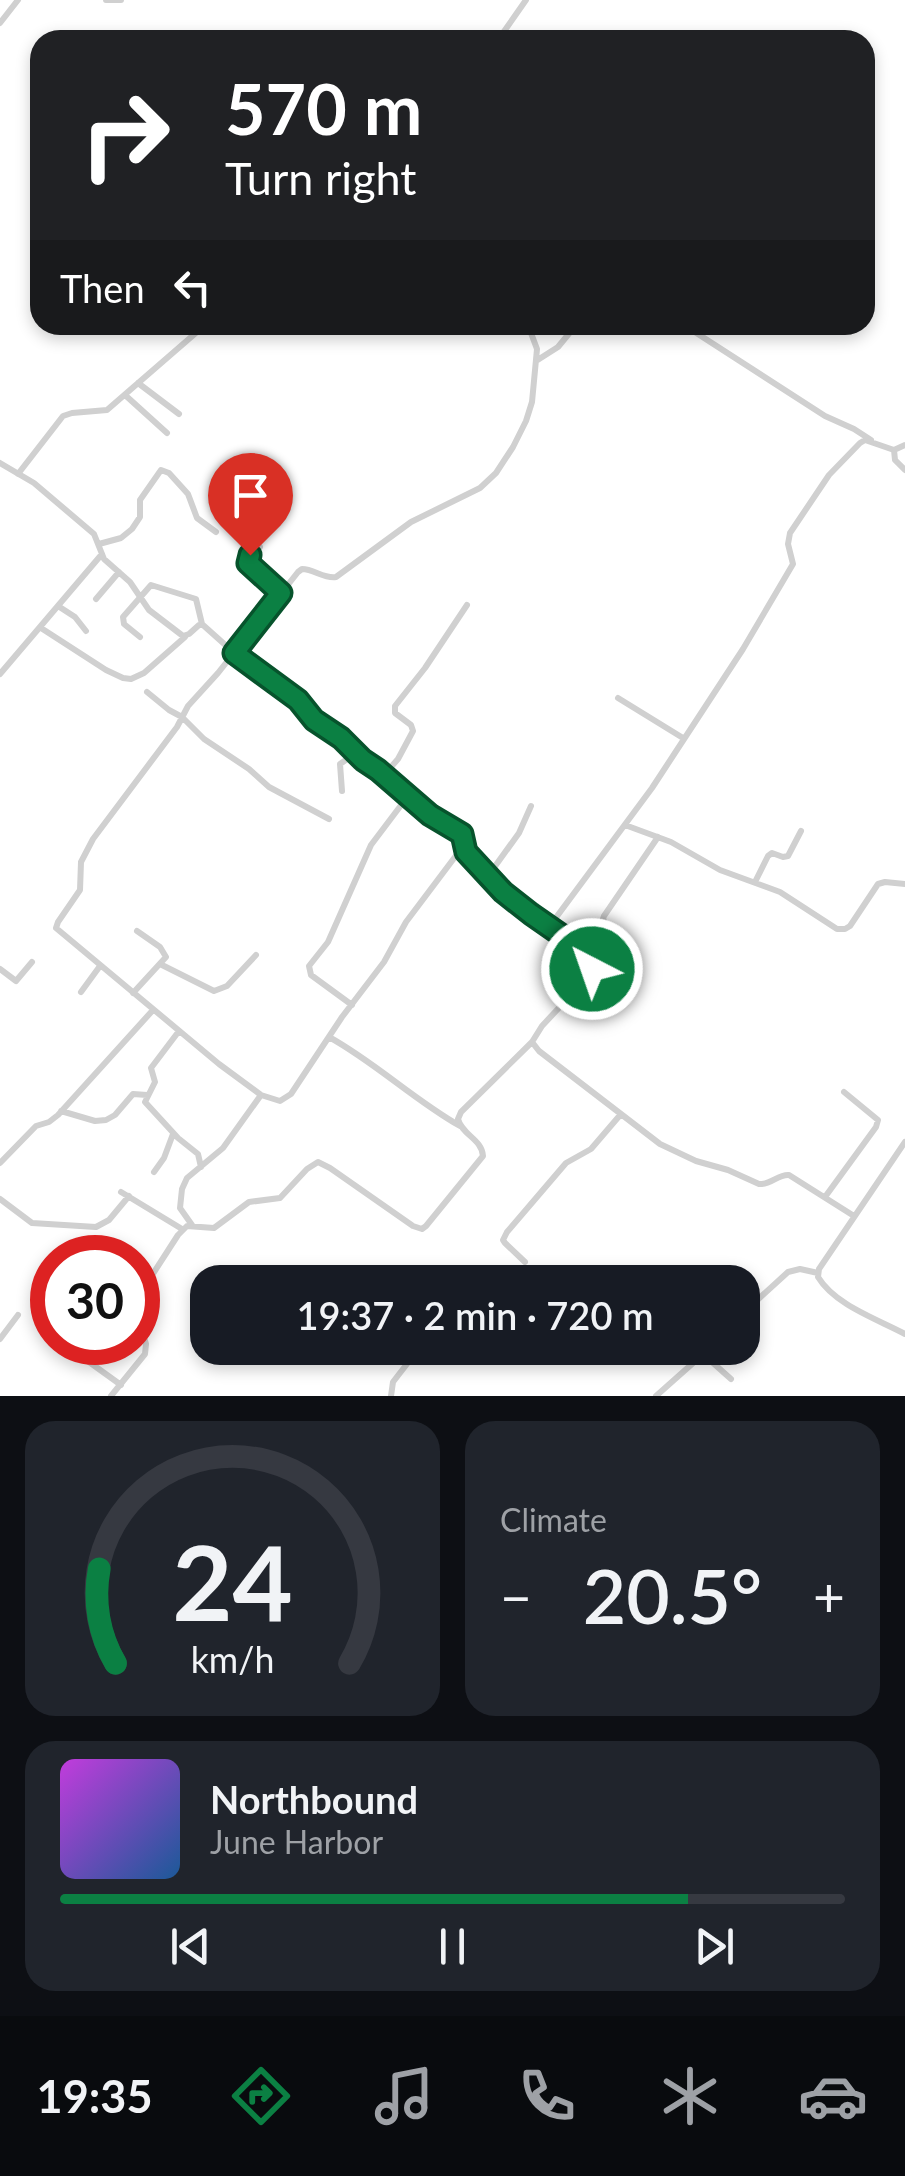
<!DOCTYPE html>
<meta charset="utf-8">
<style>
:root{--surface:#171b24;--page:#20242c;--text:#f1f3f6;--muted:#9ea1a6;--line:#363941;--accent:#0b8043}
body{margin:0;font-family:Lato,sans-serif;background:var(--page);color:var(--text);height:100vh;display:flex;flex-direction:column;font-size:38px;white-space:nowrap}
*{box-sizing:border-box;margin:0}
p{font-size:32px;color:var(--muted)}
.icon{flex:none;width:55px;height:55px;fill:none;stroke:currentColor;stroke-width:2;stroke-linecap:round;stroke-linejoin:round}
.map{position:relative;height:1396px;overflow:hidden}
.details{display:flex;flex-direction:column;gap:25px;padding:25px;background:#0d0f14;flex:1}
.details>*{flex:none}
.banner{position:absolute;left:30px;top:30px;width:845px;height:305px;border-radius:30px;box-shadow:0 5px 15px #0003;background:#202124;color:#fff;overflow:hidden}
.speed{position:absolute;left:30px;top:1235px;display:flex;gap:20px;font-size:50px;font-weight:700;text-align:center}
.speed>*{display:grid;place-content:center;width:130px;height:130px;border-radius:50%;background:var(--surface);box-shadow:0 5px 15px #0003;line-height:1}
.speed .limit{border:15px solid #d22;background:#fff;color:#111}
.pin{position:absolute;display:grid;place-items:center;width:85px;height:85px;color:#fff;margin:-102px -42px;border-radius:50% 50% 50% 0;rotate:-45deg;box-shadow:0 0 10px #0007}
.pin .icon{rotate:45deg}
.me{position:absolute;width:110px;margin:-55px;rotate:319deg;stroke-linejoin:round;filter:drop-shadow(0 0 8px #0008)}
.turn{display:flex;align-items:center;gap:35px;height:210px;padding:0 30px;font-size:45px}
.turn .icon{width:130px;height:130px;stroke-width:2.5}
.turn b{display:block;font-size:70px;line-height:85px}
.then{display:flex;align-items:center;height:95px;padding:0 30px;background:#0003;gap:20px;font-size:38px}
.big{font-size:75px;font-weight:600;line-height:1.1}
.details .card{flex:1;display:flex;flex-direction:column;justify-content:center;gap:15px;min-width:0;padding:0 35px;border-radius:30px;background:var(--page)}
.details .dial{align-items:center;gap:0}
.dial svg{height:260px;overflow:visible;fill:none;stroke:var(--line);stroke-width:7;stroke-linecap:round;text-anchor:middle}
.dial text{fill:var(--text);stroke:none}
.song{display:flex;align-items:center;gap:30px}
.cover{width:120px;height:120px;border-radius:15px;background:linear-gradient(135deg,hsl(290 70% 55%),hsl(210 70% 35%))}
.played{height:10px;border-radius:5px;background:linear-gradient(90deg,var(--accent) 80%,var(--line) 80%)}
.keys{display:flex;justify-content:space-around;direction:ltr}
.heat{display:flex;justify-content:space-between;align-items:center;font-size:55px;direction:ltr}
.details .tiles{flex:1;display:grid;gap:25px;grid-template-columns:1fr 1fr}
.card:last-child{grid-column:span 2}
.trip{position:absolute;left:190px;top:1265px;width:570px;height:100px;border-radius:30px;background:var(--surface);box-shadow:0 5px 15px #0003;font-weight:600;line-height:100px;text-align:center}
.tab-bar{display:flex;height:160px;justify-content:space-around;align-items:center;background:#090b0e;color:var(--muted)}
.tab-bar .icon{width:70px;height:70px}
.tab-bar .selected{color:var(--accent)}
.tab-bar b{font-size:45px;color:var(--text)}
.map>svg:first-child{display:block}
</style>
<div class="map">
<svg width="905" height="1396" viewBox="0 0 905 1396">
<rect width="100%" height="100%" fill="#fff"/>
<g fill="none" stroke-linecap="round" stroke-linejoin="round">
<!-- street -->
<path stroke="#d0d0d0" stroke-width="6" d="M106 0H121
M0 23 18 0
M498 40 526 0
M684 325 825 416 854 429 871 440
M536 361 558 347 576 325
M138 383 179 414
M125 395 167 433
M894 450 895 460 905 470
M0 463 34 483 94 534 104 559 130 582 149 610 183 636 189 634 199 625H203L241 659 298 699 314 720 341 738 363 760 384 775 429 815 462 834 466 852 503 892 531 914 585 951 594 964 583 982 542 1026 532 1042 461 1112 458 1119C462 1135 482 1139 483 1156L426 1226 422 1229 413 1226 330 1168 318 1162 307 1169 280 1198 249 1202 214 1228 187 1226 178 1235 138 1297
M18 474 63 416 72 413 107 410 205 325
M99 544 121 538 132 529 140 517V500L161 470 169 473 188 494 197 518 216 532
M260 547 248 558V563L281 593
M96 599 119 572
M58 606 75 617 86 631
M41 628 106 670 123 678 131 679 144 673 185 637
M140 637 124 624 123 617 151 585 196 599 202 624
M0 674 102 554
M147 692 169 710 182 717 204 739 249 769 269 787 329 819
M618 698 683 738
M384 775 398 759 413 731 411 725 395 713V706L425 668 467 605
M342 791 340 764 356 753
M625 825 671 842 720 870 780 892 837 929H845L850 926 878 884 885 882 905 884
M464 845 406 922 384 962 342 1017 291 1094 280 1101 261 1095 219 1064 56 928 58 922 80 890 81 862 93 839 177 727 188 706 218 673 298 572 302 569C314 569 324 579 336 577L411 522 480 488 496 473 513 447 526 421 532 402 537 349 528 325
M488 876 519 833 531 806
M755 882 768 856 772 853 783 857 788 856 801 831
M549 927 652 788 743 649 793 564 788 544 790 533 829 475 860 443 865 440 894 450 905 445
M593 958 609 932 603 919 604 916 658 837
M160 964 214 991 227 986 256 955
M0 969 16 981 32 962
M81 992 100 966
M133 993 166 957 160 947 137 931
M352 1005 311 975 309 966 328 942 371 845 408 796
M179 1031 151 1068 155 1082 145 1102 178 1138 198 1154 201 1167
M329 1037C376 1063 414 1100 460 1126
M532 1042 539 1051 660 1144 696 1161 728 1170 759 1184C771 1185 778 1174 789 1175L854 1216
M61 1111 95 1121 106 1120 115 1115 133 1094 147 1095
M905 1142 819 1269 818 1277C835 1305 877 1319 905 1334
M0 1163 36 1126 49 1122 58 1115 153 1010
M154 1172 164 1158 173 1134
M121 1192 182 1229
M825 1197 876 1127 878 1120 844 1092
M0 1199 32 1223 96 1227 109 1220 129 1196
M192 1225 180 1208 182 1189 187 1178 223 1148 261 1095
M525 1262 505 1243 503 1240 507 1232 566 1163 591 1149 621 1114
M52 1308V1312
M742 1314 788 1272 800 1269 818 1273
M0 1339 18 1315
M82 1342 77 1351 78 1354 121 1385
M703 1354 731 1379
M111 1396 145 1354 146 1344 138 1318
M391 1396 393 1382 410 1360
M656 1396 710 1348"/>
</g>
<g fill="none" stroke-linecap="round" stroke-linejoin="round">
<defs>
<path id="route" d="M250 555 248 563 281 593 234 653 298 700 314 720 341 738 363 760 378 770 430 815 462 834 466 852 503 892 531 914 590 955 594 964 592 969"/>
</defs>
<!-- route casing -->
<use href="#route" stroke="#07532c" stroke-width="25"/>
<!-- route -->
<use href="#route" stroke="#0b8043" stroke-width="18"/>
</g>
</svg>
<div class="speed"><div class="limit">30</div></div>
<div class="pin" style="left:250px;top:555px;background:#d93025"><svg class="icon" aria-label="arrive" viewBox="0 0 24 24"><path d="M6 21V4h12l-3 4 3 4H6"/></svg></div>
<svg class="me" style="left:592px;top:969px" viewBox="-20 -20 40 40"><circle r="17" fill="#0b8043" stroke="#fff" stroke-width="3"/><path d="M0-11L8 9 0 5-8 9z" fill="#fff"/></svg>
<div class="trip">19:37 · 2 min · 720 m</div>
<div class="banner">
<div class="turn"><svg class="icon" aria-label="right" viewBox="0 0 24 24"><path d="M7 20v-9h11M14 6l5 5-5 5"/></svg><div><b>570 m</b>Turn right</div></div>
<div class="then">Then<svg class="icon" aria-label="left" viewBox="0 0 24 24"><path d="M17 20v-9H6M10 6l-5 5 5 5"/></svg></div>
</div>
</div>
<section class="details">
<div class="tiles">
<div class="card dial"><svg viewBox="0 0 100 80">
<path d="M14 69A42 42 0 1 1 86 69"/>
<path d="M14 69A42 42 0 0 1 9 40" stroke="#0b8043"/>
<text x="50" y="56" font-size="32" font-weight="700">24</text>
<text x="50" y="72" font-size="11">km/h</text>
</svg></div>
<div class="card"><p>Climate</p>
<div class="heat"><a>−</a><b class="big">20.5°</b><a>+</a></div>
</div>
<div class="card">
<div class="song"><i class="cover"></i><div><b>Northbound</b><p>June Harbor</p></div></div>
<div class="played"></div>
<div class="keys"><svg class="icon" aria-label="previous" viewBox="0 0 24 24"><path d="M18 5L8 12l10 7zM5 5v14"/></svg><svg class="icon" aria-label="pause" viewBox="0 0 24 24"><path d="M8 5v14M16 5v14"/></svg><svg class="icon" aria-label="next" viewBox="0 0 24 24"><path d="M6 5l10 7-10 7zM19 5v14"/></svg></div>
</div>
</div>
</section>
<nav class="tab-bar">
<b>19:35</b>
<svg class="icon selected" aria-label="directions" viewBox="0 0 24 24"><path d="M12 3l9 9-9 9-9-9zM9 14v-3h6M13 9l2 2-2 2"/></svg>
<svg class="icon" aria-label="music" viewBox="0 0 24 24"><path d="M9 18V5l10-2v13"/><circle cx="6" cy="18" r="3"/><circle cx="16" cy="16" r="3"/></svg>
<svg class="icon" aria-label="phone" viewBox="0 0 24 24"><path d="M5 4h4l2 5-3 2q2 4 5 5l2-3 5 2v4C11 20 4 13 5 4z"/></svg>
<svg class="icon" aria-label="climate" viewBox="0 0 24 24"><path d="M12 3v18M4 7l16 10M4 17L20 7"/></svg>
<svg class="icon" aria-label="car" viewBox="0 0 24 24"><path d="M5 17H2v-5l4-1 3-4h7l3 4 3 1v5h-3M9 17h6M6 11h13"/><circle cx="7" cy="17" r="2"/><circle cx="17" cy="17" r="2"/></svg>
</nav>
